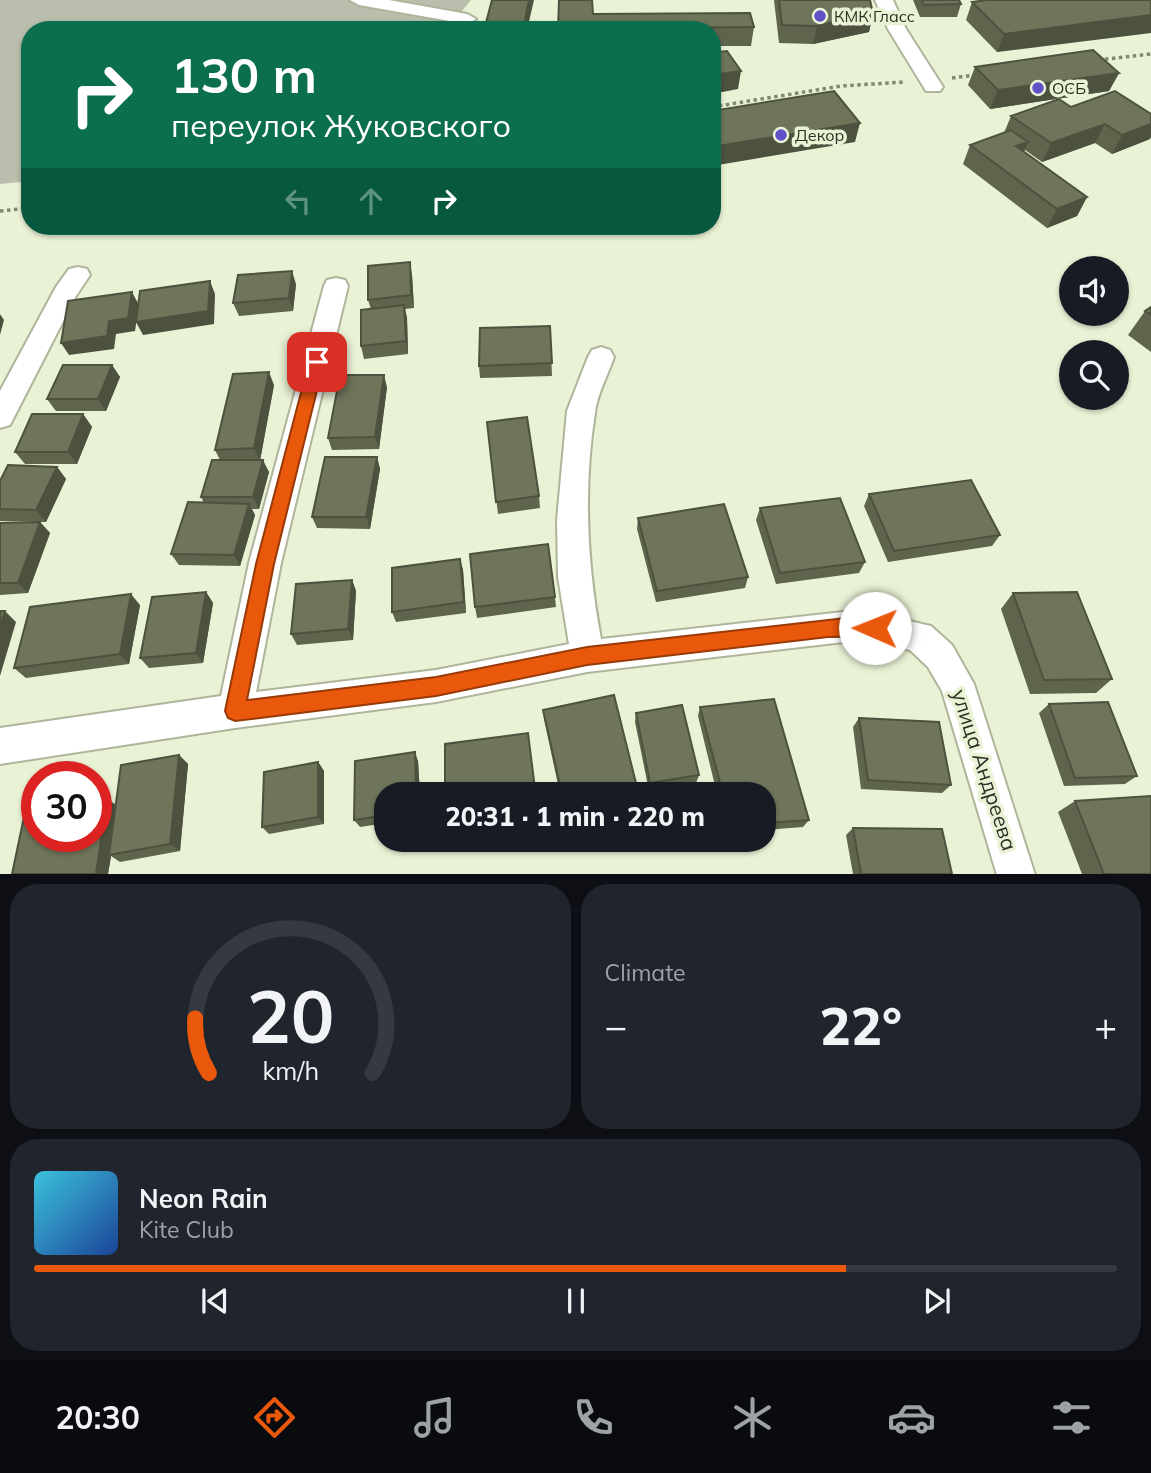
<!DOCTYPE html>
<meta charset="utf-8">
<style>
:root{--surface:#171b24;--page:#20242c;--text:#f1f3f6;--muted:#9ea1a6;--line:#363941;--accent:#ea580c}
body{margin:0;font-family:Mulish,sans-serif;background:var(--page);color:var(--text);height:100vh;display:flex;flex-direction:column;font-size:26px;white-space:nowrap}
*{box-sizing:border-box;margin:0}
p{font-size:23px;color:var(--muted)}
.icon{flex:none;width:38px;height:38px;fill:none;stroke:currentColor;stroke-width:2;stroke-linecap:round;stroke-linejoin:round}
.map{position:relative;height:874px;overflow:hidden}
.drawer{display:flex;flex-direction:column;gap:10px;padding:10px;background:#0d0f14;flex:1}
.drawer>*{flex:none}
.hud{position:absolute;left:21px;top:21px;width:700px;height:214px;border-radius:28px;box-shadow:0 2px 5px #0004;background:#0b6e4f;color:#fff;overflow:hidden}
.controls{position:absolute;left:1059px;top:256px;display:grid;gap:14px}
.controls a{display:grid;place-items:center;width:70px;height:70px;border-radius:50%;background:var(--surface);box-shadow:0 2px 5px #0004;font-size:35px}
.speed{position:absolute;left:21px;top:761px;display:flex;gap:14px;font-size:35px;font-weight:700;text-align:center}
.speed>*{display:grid;place-content:center;width:91px;height:91px;border-radius:50%;background:var(--surface);box-shadow:0 2px 5px #0004;line-height:1}
.speed .limit{border:10px solid #d22;background:#fff;color:#111}
.pin{position:absolute;display:grid;place-items:center;width:60px;height:60px;color:#fff;margin:-30px;border-radius:14px;box-shadow:0 4px 10px #0006}
.me{position:absolute;width:77px;margin:-38px;rotate:271deg;stroke-linejoin:round;filter:drop-shadow(0 0 5px #0008)}
.turn{display:flex;align-items:center;gap:24px;height:147px;padding:0 35px;font-size:32px}
.turn .icon{width:91px;height:91px;stroke-width:2.5}
.turn b{display:block;font-size:49px;line-height:60px}
.lanes{display:flex;align-items:center;height:66px;padding:0 35px;background:#0003;justify-content:center;gap:35px;direction:ltr}
.lanes .off{opacity:.35}
.big{font-size:52px;font-weight:800;line-height:1.1}
.drawer .card{flex:1;display:flex;flex-direction:column;justify-content:center;gap:10px;min-width:0;padding:0 24px;border-radius:28px;background:var(--page)}
.drawer .dial{align-items:center;gap:0}
.dial svg{height:182px;overflow:visible;fill:none;stroke:var(--line);stroke-width:7;stroke-linecap:round;text-anchor:middle}
.dial text{fill:var(--text);stroke:none}
.song{display:flex;align-items:center;gap:21px}
.cover{width:84px;height:84px;border-radius:10px;background:linear-gradient(135deg,hsl(190 70% 55%),hsl(220 70% 35%))}
.played{height:7px;border-radius:4px;background:linear-gradient(90deg,var(--accent) 75%,var(--line) 75%)}
.keys{display:flex;justify-content:space-around;direction:ltr}
.heat{display:flex;justify-content:space-between;align-items:center;font-size:38px;direction:ltr}
.drawer .tiles{flex:1;display:grid;gap:10px;grid-template-columns:1fr 1fr}
.card:last-child{grid-column:span 2}
.trip{position:absolute;left:374px;top:782px;width:402px;height:70px;border-radius:28px;background:var(--surface);box-shadow:0 2px 5px #0004;font-weight:800;line-height:70px;text-align:center}
.menu{display:flex;height:112px;justify-content:space-around;align-items:center;background:#090b0e;color:var(--muted)}
.menu .icon{width:49px;height:49px}
.menu .active{color:var(--accent)}
.menu b{font-size:32px;color:var(--text)}
.map>svg:first-child{display:block}
</style>
<div class="map">
<svg width="1151" height="875" viewBox="0 0 1151 875">
<rect width="100%" height="100%" fill="#eaf2d6"/>
<!-- green -->
<path fill="#b9bfac" d="M0 0H471L446 30H30V181L0 184Z"/>
<g fill="none" stroke-linecap="round" stroke-linejoin="round">
<defs>
<path id="minor" d="M350 0H389L467 14 476 19 467 24 359 5Z
M875 0H893L906 29 943 87 940 91H926L888 29Z
M78 267 87 269 90 275 76 296 10 425 0 428V391L56 287 69 269Z
M336 278 345 280 348 286 281 563 256 692 436 670 569 644 558 577 557 520 567 411 588 357 592 350 601 347 610 350 614 357C608 375 597 394 595 413 583 489 587 564 601 639L861 610 931 626 952 645 974 684 1035 875H997L942 691 928 667 910 650 861 640 587 672 436 702 235 728 0 764V728L221 696 249 563 324 286 327 280Z"/>
</defs>
<!-- minor casing -->
<use href="#minor" stroke="#aeb59a" stroke-width="4"/>
<!-- path -->
<path stroke="#828774" stroke-width="3.5" stroke-dasharray="3.5 3.5" stroke-linecap="butt" d="M1098 60 1151 54
M952 78 975 75
M712 107 841 86 905 82
M0 211 30 208"/>
<!-- minor -->
<use href="#minor" fill="#fff" fill-rule="evenodd"/>
</g>
<!-- wall -->
<path fill="#5f654d" d="M774 0H870L873 13 869 32 813 44 779 43Z
M913 0H959L961 4 957 17H920Z
M1151 0 997 52 966 20 972 2Z
M593 14 754 27 751 46H712V30H558Z
M975 67 1119 73 1109 91 990 109 968 85Z
M1071 107 1150 139 1112 154 1095 143 1042 162 1025 150 1024 152 1087 197 1077 216 1047 228 963 164 970 145 1004 133 1011 116Z
M412 275 414 308 405 309 407 318 408 354 364 359 361 346 371 309 368 300Z
M296 284 293 311 239 316 233 303Z
M1151 307V352L1128 335 1145 311Z
M550 326 552 376 480 378 479 366Z
M112 365 120 377 106 411H56L47 399Z
M274 385 260 460 269 472 259 509H252L255 515 240 566 179 565 171 554 204 503 201 497 220 460 215 450Z
M387 387 379 449 332 450 328 438Z
M83 414 92 427 77 464H25L15 452Z
M487 422 539 496 540 508 498 514Z
M377 457 380 469 370 529 317 528 312 517Z
M57 467 66 479 46 522H40L50 533 28 593 0 595V523L39 522 0 521V481Z
M869 494 1000 535 992 546 888 562 864 506Z
M760 508 865 562 859 573 776 584 756 520Z
M638 518 748 577 745 588 656 602 637 529Z
M460 559 463 570 466 613 396 622 392 612Z
M352 580 356 591 353 640 297 645 291 634Z
M206 592 213 603 203 663 149 668 140 658Z
M1013 593 1112 679 1096 693 1030 694 1001 609Z
M555 597 556 607 477 618 475 607Z
M140 605 129 664 26 678 14 668Z
M1049 704 1137 776 1125 784 1064 786 1039 713Z
M700 707 809 820 803 827 765 830V794H717L698 716Z
M543 710 637 787 636 794H560L544 719Z
M636 713 699 775 696 783 649 791 635 722Z
M859 718 951 785 942 793 861 789 853 727Z
M528 733 536 794H445Z
M179 755 188 764 180 851 120 862 111 856 108 874 107 799 115 805Z
M418 761 420 794H387V823L360 827 354 820Z
M318 762 324 771V824L269 834 262 827Z
M1075 801 1151 874H1082L1058 812Z
M853 828 952 874H853L846 835Z"/>
<!-- shaded-wall -->
<path fill="#4d523f" d="M529 0H534L527 30H523Z
M873 13 869 32 813 44 817 26Z
M1151 15V33L997 52 1004 34Z
M741 71 738 89 712 94V75Z
M1119 73 1109 91 990 109 998 90Z
M860 123 855 142 712 166V147Z
M1105 124 1095 143 1042 162 1051 143Z
M1151 124V137L1150 139 1112 154 1122 135Z
M1028 142 1019 161 1016 146Z
M1087 197 1077 216 1047 228 1057 209Z
M541 226H591L541 235Z
M410 262 412 275 414 308 411 295Z
M292 271 296 284 293 311 289 298Z
M210 281 215 294 214 324 143 335 136 322Z
M132 292 139 305 135 331 116 334 114 349 69 355 61 343 109 321Z
M404 305 407 318 408 354 406 341Z
M0 314 4 320 0 335Z
M112 365 120 377 106 411 98 399Z
M269 372 274 385 260 461 254 448Z
M384 375 387 387 379 449 375 437Z
M83 414 92 427 77 464 68 452Z
M377 457 380 469 370 529 366 517Z
M263 460 269 472 259 509 253 497Z
M57 467 66 479 46 522 36 510Z
M249 504 255 515 240 566 234 555Z
M40 522 50 533 28 593 18 583Z
M460 559 463 570 466 613 464 602Z
M352 580 356 591 353 640 348 629Z
M206 592 213 603 203 663 196 653Z
M131 594 140 605 129 664 120 654Z
M5 611 16 622 0 676V627Z
M415 752 418 761 420 794H416Z
M179 755 188 764 180 851 170 844Z
M318 762 324 771V824L318 817Z
M107 799 118 806 109 855 111 856 108 874H96Z"/>
<!-- building -->
<path fill="#6e755a" stroke="#4d523f" stroke-width="2" d="M492 0H529L523 30H484Z
M559 0H592L593 14 750 13 754 27 594 28 591 30H558Z
M779 0H870L873 13 817 26 782 25Z
M922 0H959L961 4 923 5Z
M987 0H1151V15L1004 34 972 2Z
M1093 50 1119 73 998 90 975 67Z
M727 51 741 71 712 75V53Z
M834 91 860 123 712 147V111Z
M1115 91 1151 114V124L1122 135 1105 124 1051 143 1011 116 1059 99 1071 107Z
M1011 130 1028 142 1016 146 1087 197 1057 209 970 145Z
M410 262 411 295 368 300V266Z
M292 271 289 298 233 303 238 275Z
M210 281 208 311 136 322 140 291Z
M132 292 128 318 109 321 107 336 61 343 68 301Z
M404 305 406 341 361 346V310Z
M1151 307V315L1145 311Z
M550 326 552 363 479 366 480 328Z
M63 365H112L98 399H47Z
M269 372 254 448 215 450 233 374Z
M340 375H384L375 437 328 438Z
M32 414H83L68 452H15Z
M527 417 539 496 496 502 487 422Z
M325 457H377L366 517H312Z
M212 460H263L253 497H201Z
M8 465 57 467 36 510 0 509V481Z
M971 480 1000 535 894 551 869 494Z
M840 498 865 562 780 573 760 508Z
M188 502 249 504 234 555 171 554Z
M724 504 748 577 657 591 638 518Z
M40 522 18 583H0V523Z
M548 544 555 597 475 607 470 554Z
M460 559 464 602 392 612V568Z
M352 580 348 629 291 634 296 584Z
M206 592 196 653 140 658 152 597Z
M1077 592 1112 679 1044 680 1013 593Z
M131 594 120 654 14 668 30 607Z
M0 611H5L0 627Z
M614 695 637 787 562 794 543 710Z
M774 699 809 820 765 823V794H723L700 707Z
M1108 702 1137 776 1075 778 1049 704Z
M682 705 699 775 650 783 636 713Z
M859 718 939 722 951 785 868 780Z
M528 733 535 789 503 794H445V744Z
M415 752 416 794H387V815L354 820 355 761Z
M179 755 170 844 109 855 121 765Z
M318 762V817L262 827 264 772Z
M1151 796V874H1104L1075 801Z
M107 799 96 874H12L25 812 37 810V836H96V800Z
M853 828 942 829 952 874H861Z"/>
<!-- route -->
<path fill="#ea580c" stroke="#983908" stroke-width="2" d="M317 356 324 362 274 564 247 700 436 677 587 647 828 620C846 618 864 615 882 622L885 628 882 634C872 638 841 636 828 637L587 665 436 696 235 721 228 718 225 711 256 564 309 362Z"/>
<!-- markers -->
<g fill="#6151c9" stroke="#eaf2d6" stroke-width="2.5">
<circle cx="820" cy="16" r="7"/>
<circle cx="1038" cy="88" r="7"/>
<circle cx="781" cy="135" r="7"/>
</g>
<g text-anchor="middle" stroke-width="7" stroke-linejoin="round" paint-order="stroke">
<!-- far-poi labels -->
<g font-size="16" fill="#2c2f24" stroke="#eaf2d6" text-anchor="start">
<text x="834" y="22">КМК Гласс</text>
<text x="1052" y="94">ОСБ</text>
<text x="795" y="141">Декор</text>
</g>
<!-- near-street labels -->
<g font-size="21" fill="#2c2f24" stroke="#eaf2d6">
<text transform="translate(984 770) rotate(72)" y="7">улица Андреева</text>
</g>
</g>
</svg>
<div class="controls">
<a><svg class="icon" aria-label="sound" viewBox="0 0 24 24"><path d="M4 9h4l5-4v14l-5-4H4zM17 9q2 3 0 6"/></svg></a>
<a><svg class="icon" aria-label="search" viewBox="0 0 24 24"><circle cx="10" cy="10" r="6"/><path d="M15 15l6 6"/></svg></a>
</div>
<div class="speed"><div class="limit">30</div></div>
<div class="pin" style="left:317px;top:362px;background:#d93025"><svg class="icon" aria-label="arrive" viewBox="0 0 24 24"><path d="M6 21V4h12l-3 4 3 4H6"/></svg></div>
<svg class="me" style="left:875px;top:628px" viewBox="-20 -20 40 40"><circle r="19" fill="#fff"/><path d="M0-13L10 11 0 6-10 11z" fill="#ea580c"/></svg>
<div class="trip">20:31 · 1 min · 220 m</div>
<div class="hud">
<div class="turn"><svg class="icon" aria-label="right" viewBox="0 0 24 24"><path d="M7 20v-9h11M14 6l5 5-5 5"/></svg><div><b>130 m</b>переулок Жуковского</div></div>
<div class="lanes"><svg class="icon off" aria-label="left" viewBox="0 0 24 24"><path d="M17 20v-9H6M10 6l-5 5 5 5"/></svg><svg class="icon off" aria-label="ahead" viewBox="0 0 24 24"><path d="M12 20V5M6 11l6-6 6 6"/></svg><svg class="icon" aria-label="right" viewBox="0 0 24 24"><path d="M7 20v-9h11M14 6l5 5-5 5"/></svg></div>
</div>
</div>
<section class="drawer">
<div class="tiles">
<div class="card dial"><svg viewBox="0 0 100 80">
<path d="M14 69A42 42 0 1 1 86 69"/>
<path d="M14 69A42 42 0 0 1 8 45" stroke="#ea580c"/>
<text x="50" y="56" font-size="32" font-weight="700">20</text>
<text x="50" y="72" font-size="11">km/h</text>
</svg></div>
<div class="card"><p>Climate</p>
<div class="heat"><a>−</a><b class="big">22°</b><a>+</a></div>
</div>
<div class="card">
<div class="song"><i class="cover"></i><div><b>Neon Rain</b><p>Kite Club</p></div></div>
<div class="played"></div>
<div class="keys"><svg class="icon" aria-label="previous" viewBox="0 0 24 24"><path d="M18 5L8 12l10 7zM5 5v14"/></svg><svg class="icon" aria-label="pause" viewBox="0 0 24 24"><path d="M8 5v14M16 5v14"/></svg><svg class="icon" aria-label="next" viewBox="0 0 24 24"><path d="M6 5l10 7-10 7zM19 5v14"/></svg></div>
</div>
</div>
</section>
<nav class="menu">
<b>20:30</b>
<svg class="icon active" aria-label="directions" viewBox="0 0 24 24"><path d="M12 3l9 9-9 9-9-9zM9 14v-3h6M13 9l2 2-2 2"/></svg>
<svg class="icon" aria-label="music" viewBox="0 0 24 24"><path d="M9 18V5l10-2v13"/><circle cx="6" cy="18" r="3"/><circle cx="16" cy="16" r="3"/></svg>
<svg class="icon" aria-label="phone" viewBox="0 0 24 24"><path d="M5 4h4l2 5-3 2q2 4 5 5l2-3 5 2v4C11 20 4 13 5 4z"/></svg>
<svg class="icon" aria-label="climate" viewBox="0 0 24 24"><path d="M12 3v18M4 7l16 10M4 17L20 7"/></svg>
<svg class="icon" aria-label="car" viewBox="0 0 24 24"><path d="M5 17H2v-5l4-1 3-4h7l3 4 3 1v5h-3M9 17h6M6 11h13"/><circle cx="7" cy="17" r="2"/><circle cx="17" cy="17" r="2"/></svg>
<svg class="icon" aria-label="filters" viewBox="0 0 24 24"><path d="M4 7h16M4 17h16"/><circle cx="9" cy="7" r="2"/><circle cx="15" cy="17" r="2"/></svg>
</nav>
